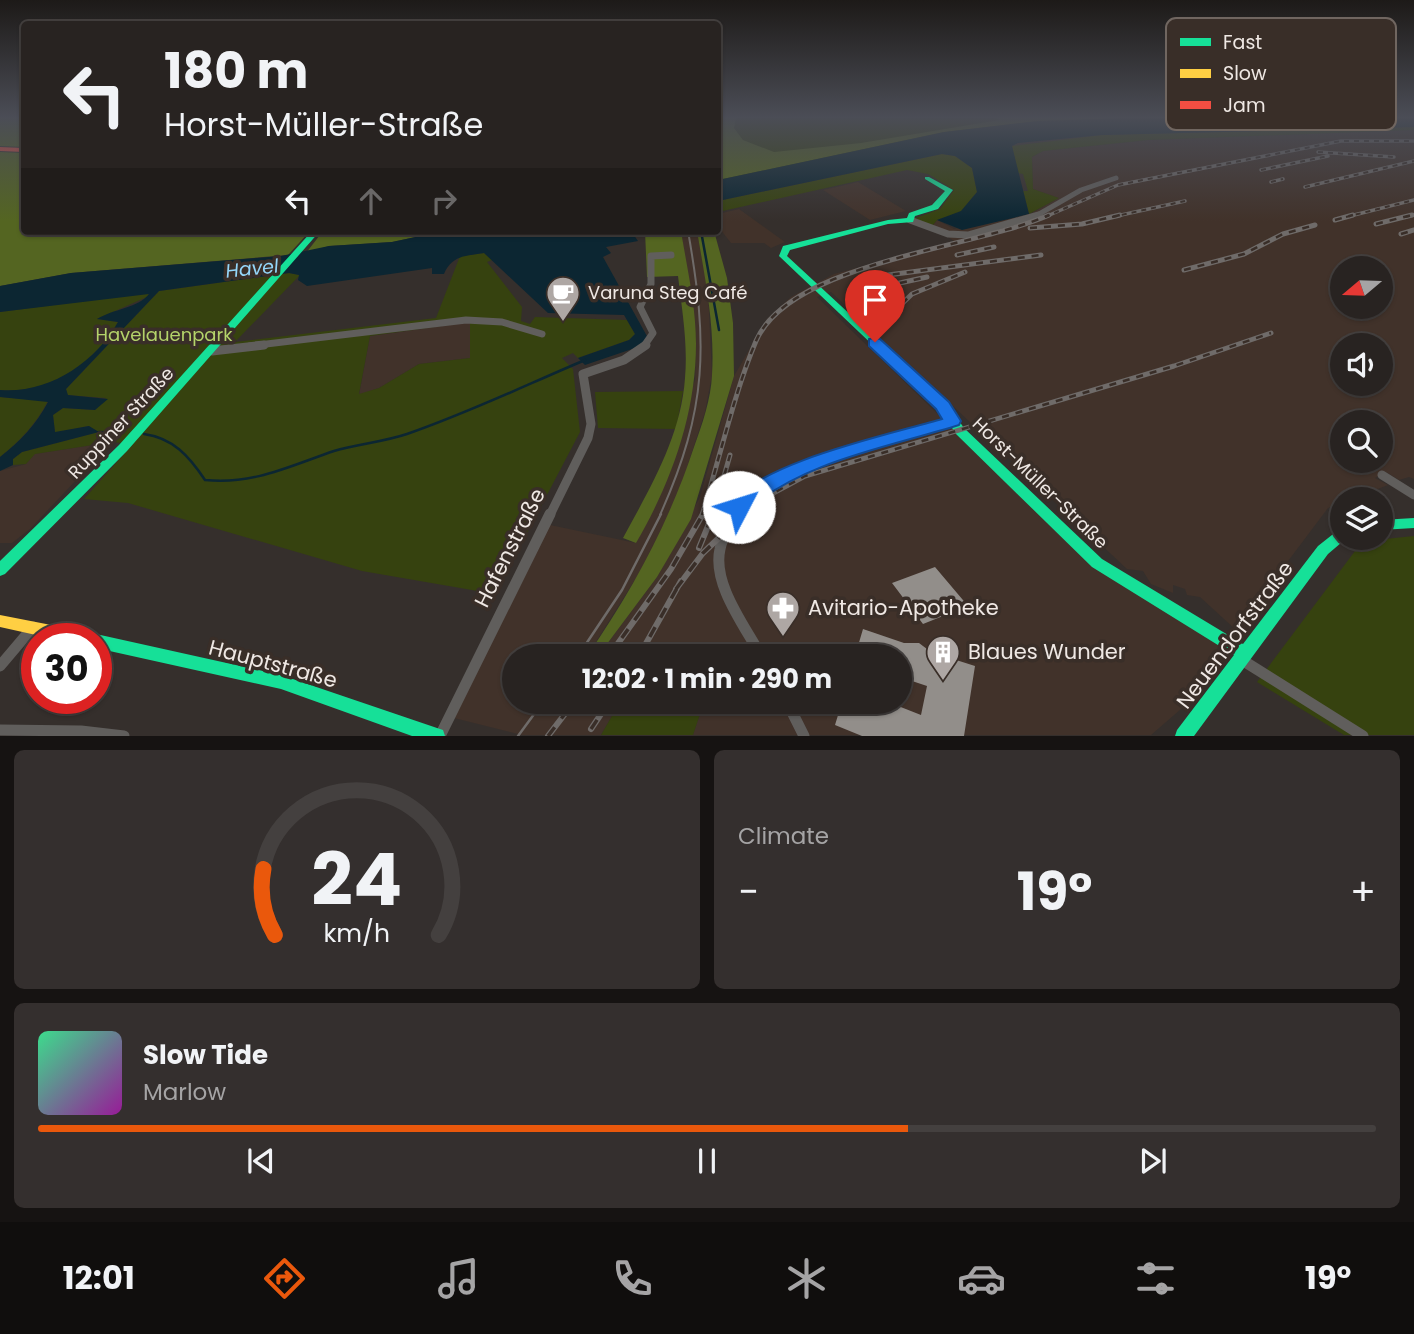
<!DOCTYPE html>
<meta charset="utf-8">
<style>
:root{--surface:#282321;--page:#342f2e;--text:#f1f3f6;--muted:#a5a4a5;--line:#44403f;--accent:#ea580c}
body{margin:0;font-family:Poppins,sans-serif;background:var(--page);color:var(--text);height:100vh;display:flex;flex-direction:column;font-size:26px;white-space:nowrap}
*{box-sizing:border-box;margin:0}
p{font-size:23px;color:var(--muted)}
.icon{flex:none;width:38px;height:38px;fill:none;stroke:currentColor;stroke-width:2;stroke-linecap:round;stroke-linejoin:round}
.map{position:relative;height:736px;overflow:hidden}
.drawer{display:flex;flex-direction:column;gap:14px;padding:14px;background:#161312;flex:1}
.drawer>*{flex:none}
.top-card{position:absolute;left:21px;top:21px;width:700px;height:214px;border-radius:7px;box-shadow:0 2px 5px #0004,0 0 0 2px var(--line);background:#282321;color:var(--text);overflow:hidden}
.needle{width:46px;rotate:251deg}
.controls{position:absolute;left:1330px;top:256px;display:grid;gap:14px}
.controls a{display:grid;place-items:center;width:63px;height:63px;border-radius:50%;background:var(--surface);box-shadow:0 2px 5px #0004,0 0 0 2px var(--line);font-size:35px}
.speed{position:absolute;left:21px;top:623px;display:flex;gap:14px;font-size:35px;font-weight:700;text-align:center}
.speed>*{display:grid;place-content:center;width:91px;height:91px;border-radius:50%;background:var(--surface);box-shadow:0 2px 5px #0004,0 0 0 2px var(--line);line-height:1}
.speed .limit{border:10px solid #d22;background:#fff;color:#111}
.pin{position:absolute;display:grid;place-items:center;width:60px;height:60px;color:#fff;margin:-72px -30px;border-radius:50% 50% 50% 0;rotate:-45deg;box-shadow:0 0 7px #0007}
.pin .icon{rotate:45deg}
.me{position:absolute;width:77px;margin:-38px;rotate:50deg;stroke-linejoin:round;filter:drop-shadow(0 0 5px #0008)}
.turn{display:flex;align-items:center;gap:24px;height:147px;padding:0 28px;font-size:32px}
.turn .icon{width:91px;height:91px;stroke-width:2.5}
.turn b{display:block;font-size:49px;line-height:60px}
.lanes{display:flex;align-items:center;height:66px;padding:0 28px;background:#0003;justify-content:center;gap:35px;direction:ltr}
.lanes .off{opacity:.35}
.big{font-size:52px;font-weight:700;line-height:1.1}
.drawer .tile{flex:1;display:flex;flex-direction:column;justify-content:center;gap:10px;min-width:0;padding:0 24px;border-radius:10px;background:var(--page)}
.drawer .dial{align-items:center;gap:0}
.dial svg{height:182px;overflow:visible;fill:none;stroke:var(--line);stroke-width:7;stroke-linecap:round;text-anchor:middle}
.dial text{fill:var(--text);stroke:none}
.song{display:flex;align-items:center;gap:21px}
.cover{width:84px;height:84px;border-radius:10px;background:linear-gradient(135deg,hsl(150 70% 55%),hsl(300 70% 35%))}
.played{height:7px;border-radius:4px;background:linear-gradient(90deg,var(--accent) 65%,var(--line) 65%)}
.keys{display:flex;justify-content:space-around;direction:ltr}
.heat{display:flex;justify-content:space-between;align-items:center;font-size:38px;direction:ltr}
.drawer .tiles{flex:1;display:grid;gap:14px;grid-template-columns:1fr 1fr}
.tile:last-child{grid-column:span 2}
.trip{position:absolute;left:502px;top:644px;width:410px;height:70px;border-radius:35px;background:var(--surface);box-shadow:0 2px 5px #0004,0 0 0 2px var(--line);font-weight:700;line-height:70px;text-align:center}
.tab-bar{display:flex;height:112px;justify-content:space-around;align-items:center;background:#100e0d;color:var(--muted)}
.tab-bar .icon{width:49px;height:49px}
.tab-bar .on{color:var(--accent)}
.tab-bar b{font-size:32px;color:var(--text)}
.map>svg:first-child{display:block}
</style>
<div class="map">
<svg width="1414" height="736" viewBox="0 0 1414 736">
<rect width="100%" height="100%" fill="#352f2c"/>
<!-- built -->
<path fill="#41322a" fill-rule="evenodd" d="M1414 130V479L1409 477 1399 480 1386 472 1375 478 1388 485 1352 499H1342V502L1328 508 1236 630 1200 597 1187 595 1185 589 1173 585V593L1151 584 1143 571 1127 569 831 292 817 297 1084 556 1225 649 1181 709 1151 735H693L704 702H900V656H598L657 577 700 497 734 376 767 319 791 297 834 274 955 242 933 225 937 220 954 229 1027 216 1058 198 1033 189 1032 157 1043 151 1148 140ZM1342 268H1381V306H1342ZM1342 345H1381V383H1342ZM1342 422H1381V460H1342Z
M858 182 906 211 870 220 823 190Z
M739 209 785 242 771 248 764 243H731L720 229 718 214Z
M681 231H697L708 291 712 375 705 412 676 501 638 575 587 656H514V702H620L601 735H522L454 718 550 525 636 543 695 380 696 340Z
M471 322 470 358 419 364 379 388 359 395 370 336Z
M112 442 30 529 12 543H0V471L26 464 34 454Z"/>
<!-- green -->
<path fill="#36420f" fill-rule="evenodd" d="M718 118H1169L718 180Z
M1414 127V130L1148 140 1043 151 1032 157 1033 189 1059 198 1029 214 1023 191H1028L1023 174 1018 173 1012 146 1102 135Z
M942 154 955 156 972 168 977 192 961 212 937 220 933 225 913 219 940 209 954 190 928 174 907 170 718 212V201Z
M484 253 492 260 487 262 522 307 521 321 530 324 535 317 627 320 635 334 629 340 578 358 573 353 562 358 573 369 580 432 495 594 362 571 128 503 84 499 133 444 112 442 35 454 26 464 13 465V459L22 452 98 432 88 426 55 433 53 415 63 408 95 410 106 398 67 395 66 389 159 291 289 273 300 275 235 342 436 318 460 256ZM470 322V358L419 364 379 388 359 394 370 336Z
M141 293H148L149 296 97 319 118 322C95 363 48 395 0 390V312Z
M683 391 676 429 598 428 595 392Z
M0 397 48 401C36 424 20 441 0 457Z
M1414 536V735H1344L1257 682 1358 547 1375 540Z
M620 702H704L693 735H601Z"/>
<!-- forest -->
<path fill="#546521" d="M0 118H24V147L0 146Z
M718 118H736L734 128 743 140 774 152 861 143 999 120 996 118H1131L1038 121 944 132 718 180Z
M0 152 24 153V231H310L288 255 71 273 0 286Z
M323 231H364L377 235 399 231H444L392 242 329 246 306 253Z
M645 231H681C687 268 696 306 696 344 696 414 671 483 636 543L623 538C650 488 681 437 685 378 688 344 682 310 678 276L647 277Z
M697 231H714L727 278 733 323 734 376 691 519 657 577 598 656H587C632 591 669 523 694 447 702 425 711 399 712 375 715 326 705 278 697 231Z"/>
<!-- water -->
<path fill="#0c2632" d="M1131 118H1414V127L1102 135 1018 143 1012 146 1029 214 962 230 937 220 961 211 977 192 972 168 955 156 942 154 718 201V180L944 132 1038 121Z
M444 231H631L638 241 606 247 611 253 603 257 648 338 638 347 585 365 578 358 629 340 635 334 624 315 548 313 484 253C466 256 452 255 444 274H432V268L307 286 298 280 299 275 289 273 159 291 66 389 68 395 108 399 95 410 63 408 53 415 55 432 89 426 99 432 22 452 13 459V465L0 471V457C20 441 36 425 48 402L0 397V390C48 394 95 363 118 322L97 319C113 309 138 308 149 294L0 312V286L71 273 281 256 329 246 392 242Z"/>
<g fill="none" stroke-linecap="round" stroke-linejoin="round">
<!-- stream -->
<path stroke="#0c2632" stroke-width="2.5" d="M701 231 719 330
M99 432 122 433
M144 434C173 438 189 456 205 480 253 485 290 466 334 451 358 444 383 442 407 434 468 413 526 385 585 360"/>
</g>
<!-- building -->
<path fill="#928e8a" d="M935 567 968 606 923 624 892 583Z
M863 629 904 643H919L931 652 975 666 964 736H862L835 725 842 702H888L921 715 927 686 900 677V656H855Z"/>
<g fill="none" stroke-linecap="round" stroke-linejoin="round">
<!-- street-far3 -->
<path stroke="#605e5c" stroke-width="5" d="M1034 217 1081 190 1116 178"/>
<!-- street-far2 -->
<path stroke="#605e5c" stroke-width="7" d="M910 220 948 234 968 235 1038 215
M250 346 466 320 502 322 542 334
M644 346 653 333 640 307 651 284V256L671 255"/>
<!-- street-far1 -->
<path stroke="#605e5c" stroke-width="9" d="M212 351 264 345
M1382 475 1414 495
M550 515 588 438 591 424 583 374 624 360 646 345
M735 515C758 467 900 437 952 421"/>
<!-- street -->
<path stroke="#605e5c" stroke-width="11" d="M736 514C731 525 722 537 720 549 712 584 745 626 761 656
M1242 660 1363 736
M0 666 33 627
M787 702 804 736
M0 730 81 731 124 736
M440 736 550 514"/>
<!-- fast -->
<path fill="#16e098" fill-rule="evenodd" d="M925 177H929L953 190 938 209 915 216 913 222 888 224 790 250 787 256 947 404 964 428 1102 559 1243 644 1318 546 1337 531 1342 530V537H1348L1328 554 1194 736H1175L1177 730 1234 655 1092 567 956 434 939 408 779 256 783 246 888 220 907 218 909 213 932 205 945 191 925 179Z
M312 231H320L127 451 5 574 0 576V561L119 445Z
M1414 518V528L1381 530V520Z
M96 634 281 675 437 728 443 730 445 736H412L281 689 96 648V639H89L91 636Z"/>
<!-- slow -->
<path fill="#ffcf43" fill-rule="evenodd" d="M0 615 87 632 92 634 95 639H54L0 627Z"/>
<!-- jam -->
<path fill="#f24e42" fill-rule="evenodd" d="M0 147 24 148V152L0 151Z"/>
<!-- tram-far1 -->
<path stroke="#6f6b69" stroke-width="2" d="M660 515C708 408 708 344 688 231"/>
<!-- tram -->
<path stroke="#6f6b69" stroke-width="2.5" d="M578 656 622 590 661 514
M518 736 543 702"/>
<defs>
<path id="rail-far2" d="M1318 152 1394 157
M1261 170 1328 156
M1271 182 1283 179
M1305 187 1414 161
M1045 217 1118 185 1341 141H1414
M1112 217 1185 201
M1346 217 1414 200
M1405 217 1414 215"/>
<path id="rail-far1" d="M1335 220 1353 215
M1376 224 1412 215
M1030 228 1082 224 1120 215
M1401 234 1414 230
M957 255 994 247
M1184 270 1244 254 1283 234 1315 225
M865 278 1041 255
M859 292 927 277
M882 323 912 294 965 272
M702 515C719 461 734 393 756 341 790 262 973 249 1049 215
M713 515 730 455
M742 515 766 497 805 476 1174 366 1271 333"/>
<path id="rail" d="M699 548 713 514
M676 589 703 553 744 514
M609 656 671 569 703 514
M639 656 681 581
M591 729 609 702
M548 736 574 702"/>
</defs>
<!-- rail-far2 casing -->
<use href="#rail-far2" stroke="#6f6b69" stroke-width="3.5"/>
<!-- rail-far1 casing -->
<use href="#rail-far1" stroke="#6f6b69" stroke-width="5"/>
<!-- rail casing -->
<use href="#rail" stroke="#6f6b69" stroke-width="6"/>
<!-- rail-far2 -->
<use href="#rail-far2" stroke="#392e28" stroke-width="2" stroke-dasharray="5" stroke-linecap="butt"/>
<!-- rail-far1 -->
<use href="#rail-far1" stroke="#392e28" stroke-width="2.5" stroke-dasharray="7" stroke-linecap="butt"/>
<!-- rail -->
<use href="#rail" stroke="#392e28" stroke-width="3.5" stroke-dasharray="11" stroke-linecap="butt"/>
</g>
<!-- sky -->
<linearGradient id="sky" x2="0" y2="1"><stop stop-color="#1d1a18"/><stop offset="0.53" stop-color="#4b4d56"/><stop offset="1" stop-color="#4b4d56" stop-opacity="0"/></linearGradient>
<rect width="1414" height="221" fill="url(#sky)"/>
<!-- route -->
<path fill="#1a73e8" stroke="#114b97" stroke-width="2" d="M875 338 880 339 949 402 961 421 959 425C889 447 799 462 746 512H732L729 507C754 463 892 434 942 419L936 409 869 346V339Z"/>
<!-- icons -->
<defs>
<symbol id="cafe-pin" viewBox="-11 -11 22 30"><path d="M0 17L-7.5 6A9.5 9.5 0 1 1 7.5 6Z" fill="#aea7a4" stroke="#392e28"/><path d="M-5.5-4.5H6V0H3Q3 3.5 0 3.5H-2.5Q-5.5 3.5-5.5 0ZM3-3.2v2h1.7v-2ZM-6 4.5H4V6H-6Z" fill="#fff"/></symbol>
<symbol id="pharmacy-pin" viewBox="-11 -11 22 30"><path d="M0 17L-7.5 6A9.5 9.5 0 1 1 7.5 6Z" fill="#aea7a4" stroke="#392e28"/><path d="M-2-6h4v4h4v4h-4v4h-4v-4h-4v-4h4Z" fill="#fff"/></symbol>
<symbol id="building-pin" viewBox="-11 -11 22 30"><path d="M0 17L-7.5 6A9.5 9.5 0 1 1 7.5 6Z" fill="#aea7a4" stroke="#392e28"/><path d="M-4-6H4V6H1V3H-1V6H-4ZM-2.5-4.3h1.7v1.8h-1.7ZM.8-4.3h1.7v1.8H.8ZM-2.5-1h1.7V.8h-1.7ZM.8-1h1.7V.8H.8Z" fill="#fff"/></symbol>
</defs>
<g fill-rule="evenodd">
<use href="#cafe-pin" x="544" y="274" width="38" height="52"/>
<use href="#pharmacy-pin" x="764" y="589" width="38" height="52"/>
<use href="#building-pin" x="924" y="633" width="38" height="52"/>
</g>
<g text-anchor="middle" stroke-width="7" stroke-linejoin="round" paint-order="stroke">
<!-- poi labels -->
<g font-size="18" fill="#efe8e4" stroke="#392e28" text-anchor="start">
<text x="588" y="299">Varuna Steg Café</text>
</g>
<!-- park labels -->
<g font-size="18" fill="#b4d36a" stroke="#392e28">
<text x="164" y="341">Havelauenpark</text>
</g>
<!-- street labels -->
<g font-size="18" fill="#efe8e4" stroke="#392e28">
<text transform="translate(121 423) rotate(-47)" y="6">Ruppiner Straße</text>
<text transform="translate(1040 483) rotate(44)" y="6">Horst-Müller-Straße</text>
</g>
<!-- water labels -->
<g font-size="19" font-style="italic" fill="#94d6f9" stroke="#392e28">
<text transform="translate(252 268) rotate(-6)" y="7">Havel</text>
</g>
<!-- near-street labels -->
<g font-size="21" fill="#efe8e4" stroke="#392e28">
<text transform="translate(510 548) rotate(-63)" y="7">Hafenstraße</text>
<text transform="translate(1235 635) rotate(-53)" y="7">Neuendorfstraße</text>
<text transform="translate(273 664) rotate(15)" y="7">Hauptstraße</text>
</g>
<!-- near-poi labels -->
<g font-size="21" fill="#efe8e4" stroke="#392e28" text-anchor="start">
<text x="808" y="615">Avitario-Apotheke</text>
<text x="968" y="659">Blaues Wunder</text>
</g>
</g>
<!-- legend -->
<rect x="1166" y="18" width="230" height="112" rx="10" fill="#392e28" stroke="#706660" stroke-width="2"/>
<rect x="1180" y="38" width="31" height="8" fill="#16e098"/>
<rect x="1180" y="69" width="31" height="9" fill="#ffcf43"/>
<rect x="1180" y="101" width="31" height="8" fill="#f24e42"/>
<g font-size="19" fill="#efe8e4">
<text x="1223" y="49">Fast</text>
<text x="1223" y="80">Slow</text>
<text x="1223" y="112">Jam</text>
</g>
</svg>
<div class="controls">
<a><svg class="needle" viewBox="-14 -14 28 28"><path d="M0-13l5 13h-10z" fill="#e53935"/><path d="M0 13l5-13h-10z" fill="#a5a4a5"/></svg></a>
<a><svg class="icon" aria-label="sound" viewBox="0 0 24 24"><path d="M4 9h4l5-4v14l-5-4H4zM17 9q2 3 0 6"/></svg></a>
<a><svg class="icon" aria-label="search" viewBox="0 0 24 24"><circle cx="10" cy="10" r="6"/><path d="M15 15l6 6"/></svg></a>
<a><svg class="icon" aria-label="layers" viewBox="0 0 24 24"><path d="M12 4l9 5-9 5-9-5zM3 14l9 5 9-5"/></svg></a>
</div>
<div class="speed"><div class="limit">30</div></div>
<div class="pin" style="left:875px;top:342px;background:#d93025"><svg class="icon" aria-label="arrive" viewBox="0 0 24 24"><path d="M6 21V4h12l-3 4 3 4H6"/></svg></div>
<svg class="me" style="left:739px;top:507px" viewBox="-20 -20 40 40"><circle r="19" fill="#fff"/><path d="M0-13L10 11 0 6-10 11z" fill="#1a73e8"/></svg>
<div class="trip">12:02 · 1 min · 290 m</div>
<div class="top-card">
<div class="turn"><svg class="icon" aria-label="left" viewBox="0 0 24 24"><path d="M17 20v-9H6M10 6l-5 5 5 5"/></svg><div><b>180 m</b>Horst-Müller-Straße</div></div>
<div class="lanes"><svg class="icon" aria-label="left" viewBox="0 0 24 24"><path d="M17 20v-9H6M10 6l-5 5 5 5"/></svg><svg class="icon off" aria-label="ahead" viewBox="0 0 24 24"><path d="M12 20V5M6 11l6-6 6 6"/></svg><svg class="icon off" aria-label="right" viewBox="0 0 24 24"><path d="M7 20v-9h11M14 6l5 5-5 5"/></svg></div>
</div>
</div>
<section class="drawer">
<div class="tiles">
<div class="tile dial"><svg viewBox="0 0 100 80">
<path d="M14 69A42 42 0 1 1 86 69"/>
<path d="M14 69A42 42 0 0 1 9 40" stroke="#ea580c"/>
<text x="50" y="56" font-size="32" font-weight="700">24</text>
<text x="50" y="72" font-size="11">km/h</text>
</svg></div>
<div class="tile"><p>Climate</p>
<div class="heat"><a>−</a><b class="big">19°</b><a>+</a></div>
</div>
<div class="tile">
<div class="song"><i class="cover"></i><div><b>Slow Tide</b><p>Marlow</p></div></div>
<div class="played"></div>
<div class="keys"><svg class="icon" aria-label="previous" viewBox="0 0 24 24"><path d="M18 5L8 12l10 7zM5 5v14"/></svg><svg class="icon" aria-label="pause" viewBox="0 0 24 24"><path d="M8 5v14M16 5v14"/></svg><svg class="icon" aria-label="next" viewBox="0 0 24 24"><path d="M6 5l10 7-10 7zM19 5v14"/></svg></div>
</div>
</div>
</section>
<nav class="tab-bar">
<b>12:01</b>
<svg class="icon on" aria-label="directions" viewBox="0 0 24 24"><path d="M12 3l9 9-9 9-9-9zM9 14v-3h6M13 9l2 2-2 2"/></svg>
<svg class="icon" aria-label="music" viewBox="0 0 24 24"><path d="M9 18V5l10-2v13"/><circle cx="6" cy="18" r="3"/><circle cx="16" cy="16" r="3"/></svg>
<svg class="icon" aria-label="phone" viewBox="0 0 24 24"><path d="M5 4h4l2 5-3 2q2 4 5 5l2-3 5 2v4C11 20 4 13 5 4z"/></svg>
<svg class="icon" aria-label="climate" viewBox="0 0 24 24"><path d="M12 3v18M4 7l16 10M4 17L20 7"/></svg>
<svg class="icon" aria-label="car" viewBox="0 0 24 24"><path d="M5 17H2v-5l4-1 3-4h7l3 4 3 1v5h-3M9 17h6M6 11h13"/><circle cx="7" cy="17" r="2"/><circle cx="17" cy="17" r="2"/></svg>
<svg class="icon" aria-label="filters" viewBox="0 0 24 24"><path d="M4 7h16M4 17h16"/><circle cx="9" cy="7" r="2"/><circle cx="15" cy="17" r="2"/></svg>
<b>19°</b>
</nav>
